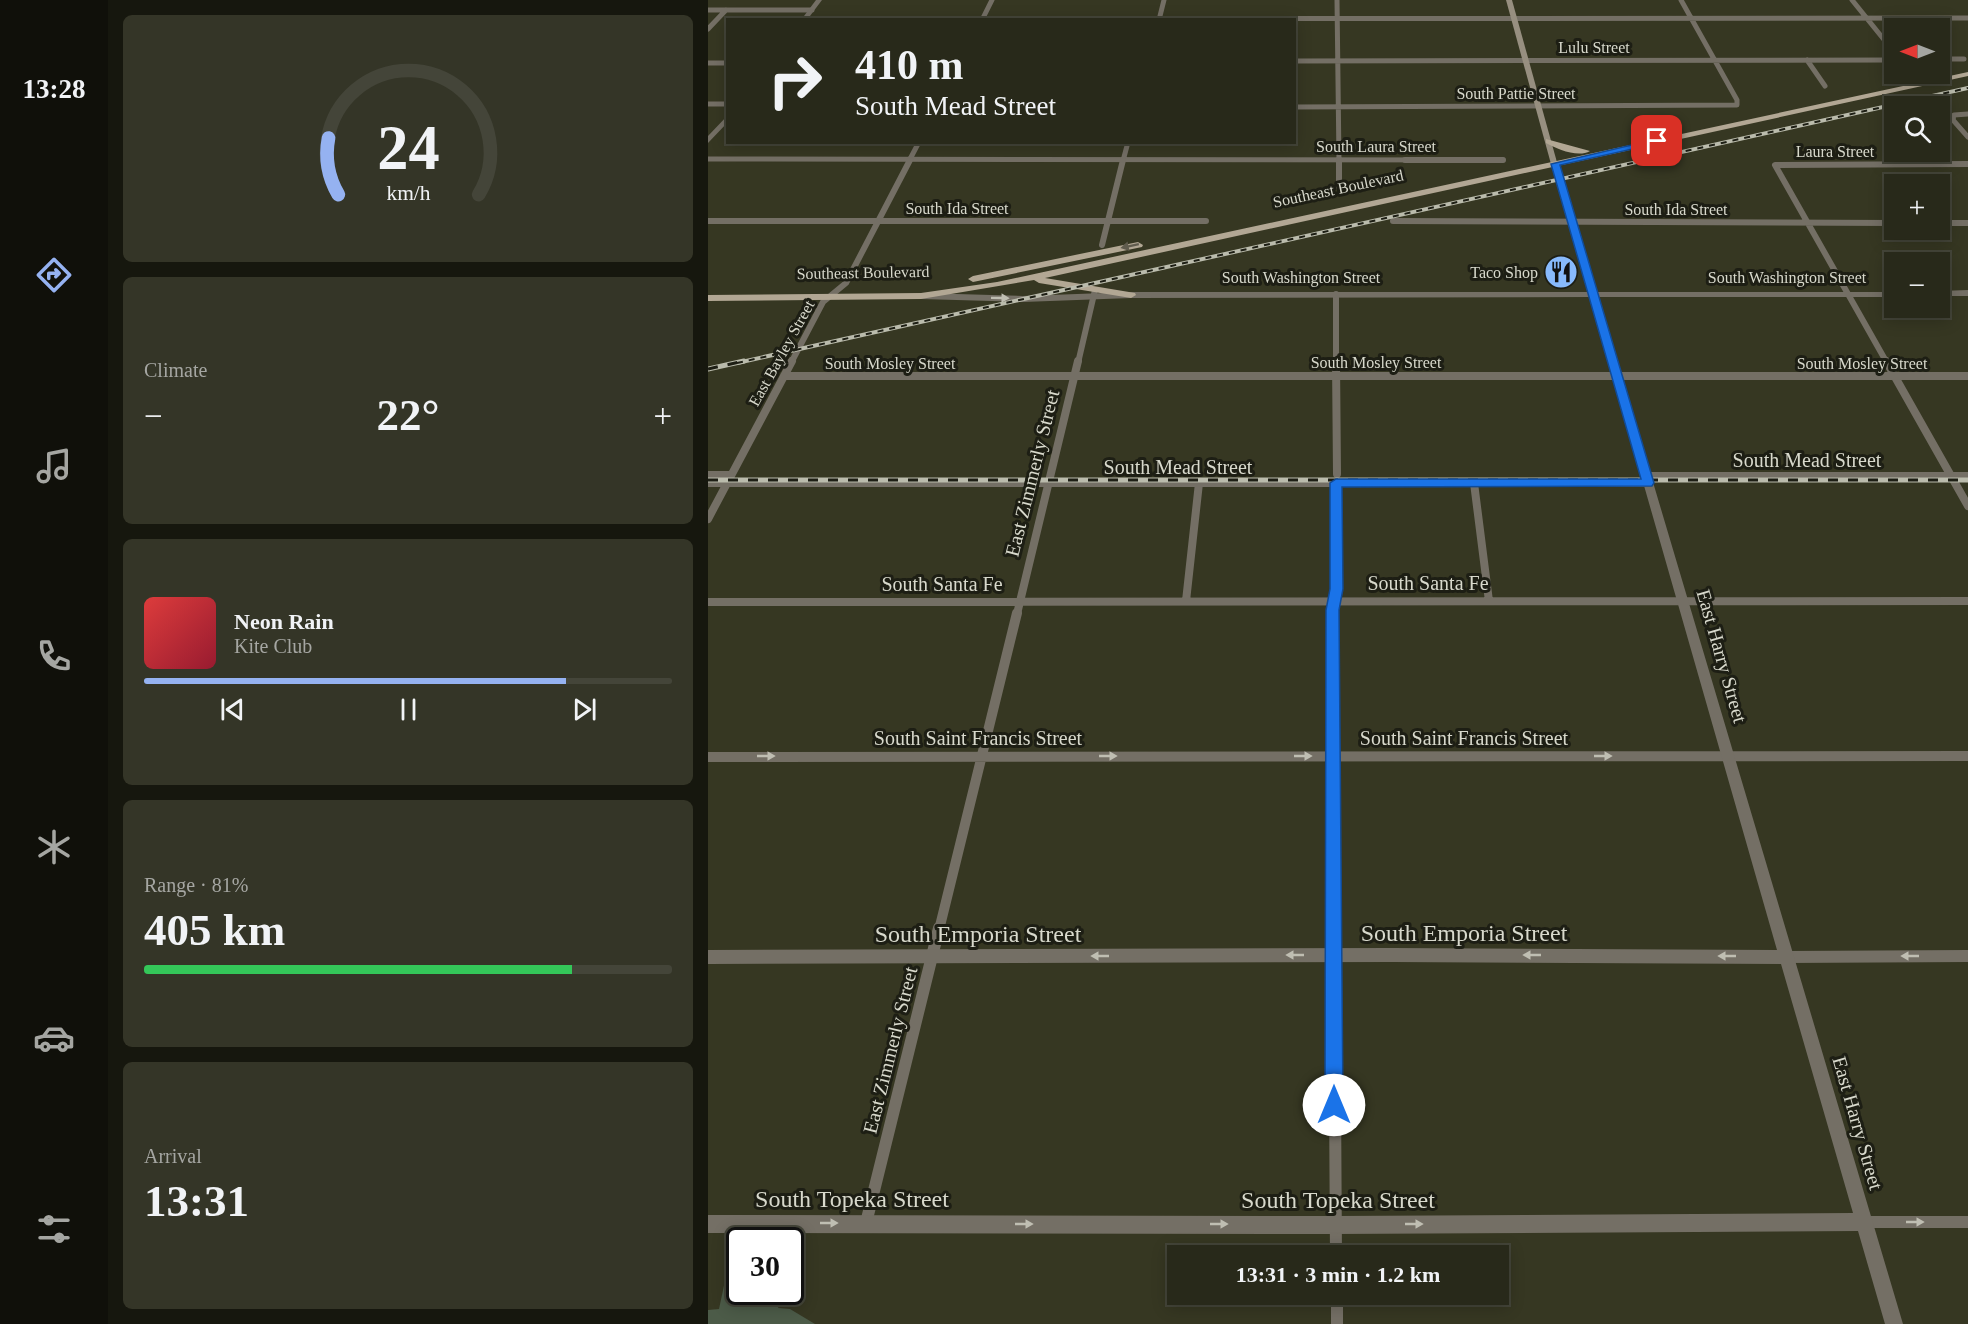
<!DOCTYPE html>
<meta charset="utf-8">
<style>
:root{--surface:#28291a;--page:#343527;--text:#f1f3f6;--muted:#a5a6a2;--line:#444539;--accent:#95b2f1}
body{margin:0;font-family:"Times New Roman",serif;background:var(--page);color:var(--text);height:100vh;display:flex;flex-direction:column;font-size:22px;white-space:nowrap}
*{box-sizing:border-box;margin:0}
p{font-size:20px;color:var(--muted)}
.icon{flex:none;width:33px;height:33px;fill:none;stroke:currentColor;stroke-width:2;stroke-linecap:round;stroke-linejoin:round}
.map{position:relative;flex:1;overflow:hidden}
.details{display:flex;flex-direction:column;gap:15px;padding:15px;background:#16170e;width:600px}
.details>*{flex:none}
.hud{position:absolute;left:18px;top:18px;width:570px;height:126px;border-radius:0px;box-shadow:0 3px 15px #0003,0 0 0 2px var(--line);background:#28291a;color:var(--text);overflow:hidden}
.needle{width:39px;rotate:270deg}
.tools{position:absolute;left:1176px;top:18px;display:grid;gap:12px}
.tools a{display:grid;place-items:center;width:66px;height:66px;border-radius:0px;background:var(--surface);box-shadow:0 3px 15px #0003,0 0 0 2px var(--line);font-size:30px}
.speed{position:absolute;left:18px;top:1227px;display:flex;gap:12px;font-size:30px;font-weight:700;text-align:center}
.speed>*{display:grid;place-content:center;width:78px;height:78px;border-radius:50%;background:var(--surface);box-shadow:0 3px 15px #0003,0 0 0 2px var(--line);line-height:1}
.speed .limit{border:3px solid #111;border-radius:9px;background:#fff;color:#111}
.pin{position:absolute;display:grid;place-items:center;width:51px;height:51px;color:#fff;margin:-26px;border-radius:12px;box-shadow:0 3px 9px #0006}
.me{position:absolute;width:66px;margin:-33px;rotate:0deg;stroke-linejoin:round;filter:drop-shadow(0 0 4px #0008)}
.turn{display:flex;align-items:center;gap:21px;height:126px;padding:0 30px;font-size:27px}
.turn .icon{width:78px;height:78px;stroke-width:2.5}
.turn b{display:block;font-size:42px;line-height:51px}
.big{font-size:45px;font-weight:800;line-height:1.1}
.details .card{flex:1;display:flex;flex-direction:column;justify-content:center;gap:9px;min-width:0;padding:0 21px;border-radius:9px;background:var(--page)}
.details .dial{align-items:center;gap:0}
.dial svg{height:156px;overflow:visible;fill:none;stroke:var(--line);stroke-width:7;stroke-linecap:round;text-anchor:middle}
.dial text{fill:var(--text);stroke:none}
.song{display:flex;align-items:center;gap:18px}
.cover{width:72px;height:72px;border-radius:9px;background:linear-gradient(135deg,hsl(0 70% 55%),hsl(350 70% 35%))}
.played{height:6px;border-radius:3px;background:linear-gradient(90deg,var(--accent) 80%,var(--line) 80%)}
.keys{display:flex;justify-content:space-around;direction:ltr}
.heat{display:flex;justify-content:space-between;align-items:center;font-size:33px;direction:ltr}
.charge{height:9px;border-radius:4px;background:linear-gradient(90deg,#34c759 81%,var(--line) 0)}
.trip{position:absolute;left:459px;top:1245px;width:342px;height:60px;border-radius:0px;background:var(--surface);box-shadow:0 3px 15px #0003,0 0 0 2px var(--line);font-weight:800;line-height:60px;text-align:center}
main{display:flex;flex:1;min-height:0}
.tab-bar{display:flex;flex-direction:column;width:108px;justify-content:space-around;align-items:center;background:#10100a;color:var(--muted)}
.tab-bar .icon{width:42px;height:42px}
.tab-bar .current{color:var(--accent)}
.tab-bar b{font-size:27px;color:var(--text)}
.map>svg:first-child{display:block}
</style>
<main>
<nav class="tab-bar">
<b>13:28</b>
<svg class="icon current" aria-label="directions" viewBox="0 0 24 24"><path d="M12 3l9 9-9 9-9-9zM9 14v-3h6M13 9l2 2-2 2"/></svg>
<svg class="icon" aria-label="music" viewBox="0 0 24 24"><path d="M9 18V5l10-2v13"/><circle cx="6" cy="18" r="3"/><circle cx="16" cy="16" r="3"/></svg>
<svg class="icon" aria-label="phone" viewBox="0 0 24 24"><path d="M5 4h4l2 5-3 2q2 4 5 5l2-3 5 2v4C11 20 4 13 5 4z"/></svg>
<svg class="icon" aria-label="climate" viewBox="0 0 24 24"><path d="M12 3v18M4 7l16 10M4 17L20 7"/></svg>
<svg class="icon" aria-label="car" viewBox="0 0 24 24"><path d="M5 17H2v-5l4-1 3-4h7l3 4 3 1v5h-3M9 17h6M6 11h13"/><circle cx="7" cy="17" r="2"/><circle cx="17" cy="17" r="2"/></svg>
<svg class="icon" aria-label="filters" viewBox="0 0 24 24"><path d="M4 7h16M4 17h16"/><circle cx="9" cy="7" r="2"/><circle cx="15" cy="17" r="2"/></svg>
</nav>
<section class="details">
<div class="card dial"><svg viewBox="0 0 100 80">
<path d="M14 69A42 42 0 1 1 86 69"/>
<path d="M14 69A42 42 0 0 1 9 40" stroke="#95b2f1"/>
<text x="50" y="56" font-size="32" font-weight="700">24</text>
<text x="50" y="72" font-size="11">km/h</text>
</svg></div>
<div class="card"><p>Climate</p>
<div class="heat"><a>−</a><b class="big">22°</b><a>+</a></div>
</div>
<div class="card">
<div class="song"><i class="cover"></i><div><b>Neon Rain</b><p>Kite Club</p></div></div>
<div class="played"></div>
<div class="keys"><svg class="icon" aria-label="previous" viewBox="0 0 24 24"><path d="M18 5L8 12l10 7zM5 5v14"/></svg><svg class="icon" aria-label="pause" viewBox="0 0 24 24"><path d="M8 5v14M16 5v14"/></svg><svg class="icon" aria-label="next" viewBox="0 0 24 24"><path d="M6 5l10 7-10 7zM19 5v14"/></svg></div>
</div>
<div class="card"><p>Range · 81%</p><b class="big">405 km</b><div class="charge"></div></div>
<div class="card"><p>Arrival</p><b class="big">13:31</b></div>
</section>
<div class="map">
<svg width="1260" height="1324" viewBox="0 0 1260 1324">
<rect width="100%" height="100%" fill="#363722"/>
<!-- building -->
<path fill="#4c5b48" d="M21 1262H32V1292H77L70 1308 82 1309 107 1324H0V1310L11 1309Z"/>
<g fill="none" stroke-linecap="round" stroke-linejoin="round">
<!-- minor-far4 -->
<path stroke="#746f65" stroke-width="5" d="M629 0 631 161
M1144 0 1186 52
M0 10H104
M96 19 1260 18
M274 20 284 0
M451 20 456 0
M0 29 18 10
M1232 59H1256
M1099 60 1117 86
M586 61 1186 60
M0 63H20
M0 104H20
M586 107 1029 105V100L973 0
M1260 114 1246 115 1245 120 1260 137
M0 159 795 160
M201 161 211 142
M415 161 420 142"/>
<!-- minor-far3 -->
<path stroke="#746f65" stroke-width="6" d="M631 160V187
M697 160H795
M0 221H498
M685 221 1186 223
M1232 223H1260
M394 245 415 160
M628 294V363
M83 363 115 302 138 283 202 160
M370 363 387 290
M1179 363 1067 165 1260 164"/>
<!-- minor-far2 -->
<path stroke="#746f65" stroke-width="8" d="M628 361 629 474
M1178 361 1260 506
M76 376H1260
M0 475H23
M938 476H1260
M0 483H940
M766 483 781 601
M0 519 84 361
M478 601 491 483
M0 602 1260 601
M309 614 370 361
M625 614 629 589 628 483"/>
<!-- minor-far1 -->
<path stroke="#746f65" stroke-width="10" d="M625 613 626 930
M0 757 1260 756
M231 930 309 613"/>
<!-- minor -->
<path stroke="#746f65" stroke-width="12" d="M626 928 628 1256
M1078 957 1260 956
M1155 1222H1260
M158 1223 231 928
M629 1294V1324"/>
<!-- tertiary -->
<path fill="#746f65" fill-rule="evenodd" d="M108 0H114L99 20H93Z
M20 115V122L0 143V136Z
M844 162 851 164 889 292H1186V297H890L1195 1324H1177L1150 1231 627 1234 0 1233V1215L627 1216 1145 1213 1073 964 685 962 0 964V950L685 948 1069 950 882 297 423 298 315 302 213 299 209 296 213 293 315 296 423 292H880Z
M1260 290V296H1232V291Z"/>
<!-- secondary -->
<path fill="#978f80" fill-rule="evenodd" d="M798 0H804L850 166 843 164Z"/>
<!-- primary -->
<path fill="#b2a794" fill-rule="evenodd" d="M1260 72V76L337 278 427 293 428 295 423 298 331 283 326 280 213 299 0 301V295L213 293 289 282Z
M838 139 882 151C870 158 849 149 838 143Z
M430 242 435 245 434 247 265 282 260 279 265 276Z"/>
<defs>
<path id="rail-far1" d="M29 363 1260 88"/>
<path id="rail" d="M0 369 36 361
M0 480H1260"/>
</defs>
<!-- rail-far1 casing -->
<use href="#rail-far1" stroke="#babbac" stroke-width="4"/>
<!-- rail casing -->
<use href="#rail" stroke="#babbac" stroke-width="5"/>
<!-- rail-far1 -->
<use href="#rail-far1" stroke="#1d1e14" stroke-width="2" stroke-dasharray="6" stroke-linecap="butt"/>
<!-- rail -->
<use href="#rail" stroke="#1d1e14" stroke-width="3" stroke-dasharray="10" stroke-linecap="butt"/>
</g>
<!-- one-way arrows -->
<defs><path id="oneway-solid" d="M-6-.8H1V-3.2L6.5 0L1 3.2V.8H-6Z" transform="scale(1.5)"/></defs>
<use fill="#605c4e" href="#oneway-solid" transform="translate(422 246) rotate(168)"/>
<g fill="#bfbeb2">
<use href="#oneway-solid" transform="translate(292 298) rotate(1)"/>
<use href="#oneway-solid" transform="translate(58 756)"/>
<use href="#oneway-solid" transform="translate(400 756)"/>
<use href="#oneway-solid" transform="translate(595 756)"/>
<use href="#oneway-solid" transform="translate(895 756)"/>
<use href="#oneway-solid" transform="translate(587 955) rotate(180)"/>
<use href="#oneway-solid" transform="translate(824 955) rotate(-180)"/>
<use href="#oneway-solid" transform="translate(392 956) rotate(180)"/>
<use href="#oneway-solid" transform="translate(1019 956) rotate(-180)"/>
<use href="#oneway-solid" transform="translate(1202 956) rotate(180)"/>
<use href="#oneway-solid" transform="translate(1207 1222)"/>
<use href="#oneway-solid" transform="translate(121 1223)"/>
<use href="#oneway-solid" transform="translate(316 1224)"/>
<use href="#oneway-solid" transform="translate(511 1224)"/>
<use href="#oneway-solid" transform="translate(706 1224)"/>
</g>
<!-- route -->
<path fill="#1a73e8" stroke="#114b97" stroke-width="1.5" d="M949 139 952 140V143L852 165 946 483 944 486 634 487 635 589 631 610 635 1105 633 1111 626 1114 620 1111 617 1105 618 610 622 589V483L628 479H933L843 164Z"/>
<!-- icons -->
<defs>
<symbol id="restaurant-disc" viewBox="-11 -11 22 22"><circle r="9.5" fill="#88bafc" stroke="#1d1e14"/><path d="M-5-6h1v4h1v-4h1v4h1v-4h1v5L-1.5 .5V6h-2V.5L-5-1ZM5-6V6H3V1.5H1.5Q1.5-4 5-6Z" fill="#111"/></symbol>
</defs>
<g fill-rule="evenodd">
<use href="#restaurant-disc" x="834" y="253" width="38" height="38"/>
</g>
<g text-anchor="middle" stroke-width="6" stroke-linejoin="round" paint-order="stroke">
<!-- far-street labels -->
<g font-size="16" fill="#d8d9cc" stroke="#1d1e14">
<text x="886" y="53">Lulu Street</text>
<text x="808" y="99">South Pattie Street</text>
<text x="668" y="152">South Laura Street</text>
<text x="1127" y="157">Laura Street</text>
<text transform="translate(630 188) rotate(-12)" y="6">Southeast Boulevard</text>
<text x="249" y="214">South Ida Street</text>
<text x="968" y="215">South Ida Street</text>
<text transform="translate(155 272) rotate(-1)" y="6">Southeast Boulevard</text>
<text x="593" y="283">South Washington Street</text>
<text x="1079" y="283">South Washington Street</text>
<text transform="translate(73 353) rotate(-61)" y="6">East Bayley Street</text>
<text x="668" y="368">South Mosley Street</text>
<text x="182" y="369">South Mosley Street</text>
<text x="1154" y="369">South Mosley Street</text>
</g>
<!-- far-poi labels -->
<g font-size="16" fill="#d8d9cc" stroke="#1d1e14" text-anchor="end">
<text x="830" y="278">Taco Shop</text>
</g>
<!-- street labels -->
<g font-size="20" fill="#d8d9cc" stroke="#1d1e14">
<text x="1099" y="467">South Mead Street</text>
<text x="470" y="474">South Mead Street</text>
<text transform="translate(324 473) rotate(-76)" y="7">East Zimmerly Street</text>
<text x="720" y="590">South Santa Fe</text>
<text x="234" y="591">South Santa Fe</text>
<text transform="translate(1014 656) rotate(74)" y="7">East Harry Street</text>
<text x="270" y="745">South Saint Francis Street</text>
<text x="756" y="745">South Saint Francis Street</text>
<text transform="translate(182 1050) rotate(-76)" y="7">East Zimmerly Street</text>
<text transform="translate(1150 1123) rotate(74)" y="7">East Harry Street</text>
</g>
<!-- near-street labels -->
<g font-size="24" fill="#d8d9cc" stroke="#1d1e14">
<text x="756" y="941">South Emporia Street</text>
<text x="270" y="942">South Emporia Street</text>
<text x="144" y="1207">South Topeka Street</text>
<text x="630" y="1208">South Topeka Street</text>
</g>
</g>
</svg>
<div class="tools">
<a><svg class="needle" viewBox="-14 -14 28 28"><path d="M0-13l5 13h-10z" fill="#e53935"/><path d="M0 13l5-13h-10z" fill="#a5a6a2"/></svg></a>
<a><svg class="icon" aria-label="search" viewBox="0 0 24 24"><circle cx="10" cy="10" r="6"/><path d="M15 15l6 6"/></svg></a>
<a>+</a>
<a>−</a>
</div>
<div class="speed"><div class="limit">30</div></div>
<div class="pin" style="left:949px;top:141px;background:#d93025"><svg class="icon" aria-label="arrive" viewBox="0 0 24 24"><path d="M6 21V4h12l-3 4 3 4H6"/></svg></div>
<svg class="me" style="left:626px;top:1105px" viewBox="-20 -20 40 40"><circle r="19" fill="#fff"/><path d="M0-13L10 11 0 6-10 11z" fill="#1a73e8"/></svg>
<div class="trip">13:31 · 3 min · 1.2 km</div>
<div class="hud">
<div class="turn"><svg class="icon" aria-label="right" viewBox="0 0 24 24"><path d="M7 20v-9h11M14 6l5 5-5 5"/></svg><div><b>410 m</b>South Mead Street</div></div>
</div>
</div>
</main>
